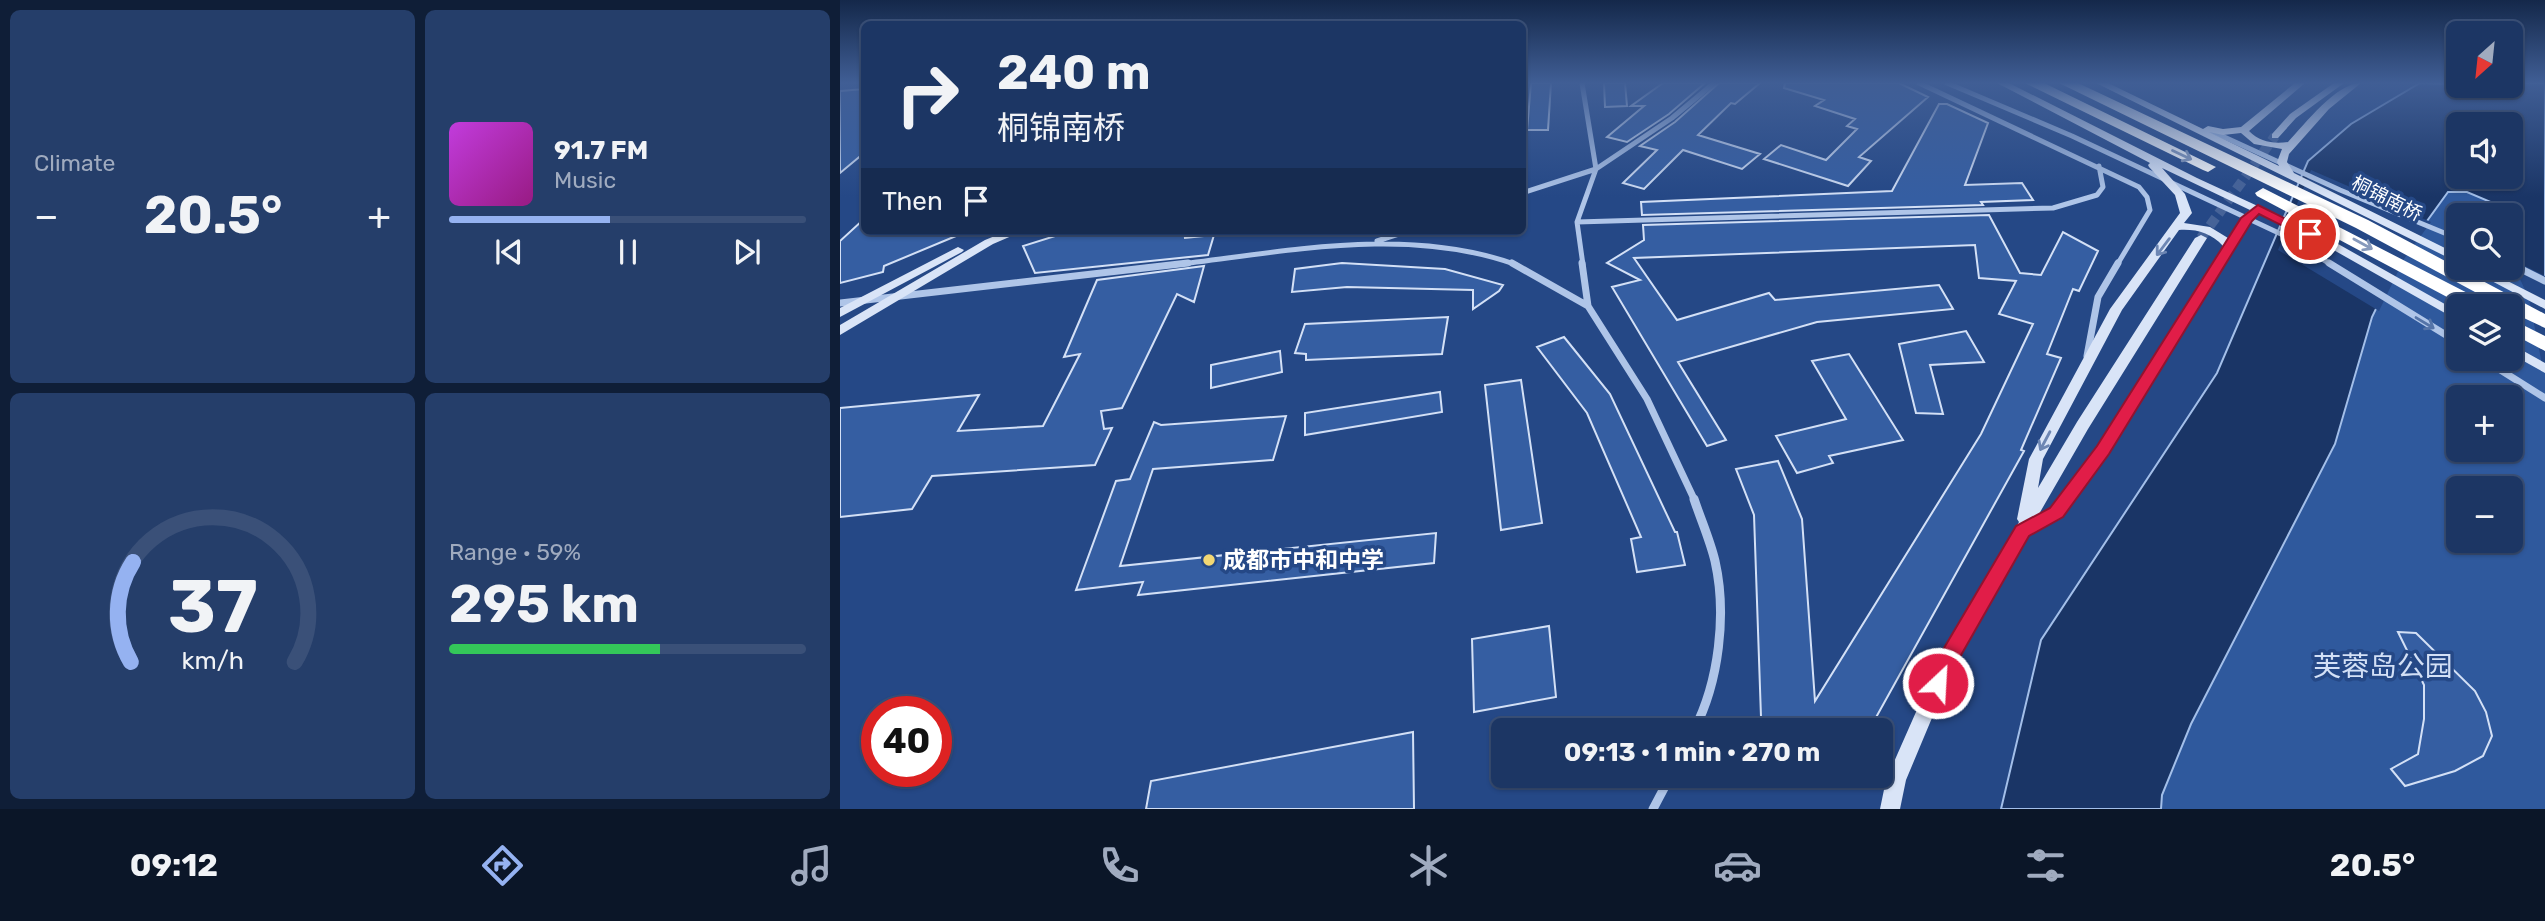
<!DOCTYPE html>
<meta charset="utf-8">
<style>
:root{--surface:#1c3664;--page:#253e6a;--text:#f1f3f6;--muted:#a0abbf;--line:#3a5078;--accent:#95b2f1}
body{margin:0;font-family:Rubik,"Noto Sans SC",sans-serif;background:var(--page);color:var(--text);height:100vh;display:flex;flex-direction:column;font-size:26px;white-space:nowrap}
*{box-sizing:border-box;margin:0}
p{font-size:23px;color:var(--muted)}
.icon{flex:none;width:38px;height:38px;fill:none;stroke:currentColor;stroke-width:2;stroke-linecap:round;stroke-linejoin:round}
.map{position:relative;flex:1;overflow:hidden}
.side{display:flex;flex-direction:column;gap:10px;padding:10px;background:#0f1e37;width:840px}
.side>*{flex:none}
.top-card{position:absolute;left:21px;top:21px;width:665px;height:214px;border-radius:10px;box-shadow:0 2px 5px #0004,0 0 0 2px var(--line);background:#1c3664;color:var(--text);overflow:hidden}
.needle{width:46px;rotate:207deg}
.buttons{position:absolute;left:1606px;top:21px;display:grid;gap:14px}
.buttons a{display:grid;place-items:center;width:77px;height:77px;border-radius:10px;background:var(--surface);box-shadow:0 2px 5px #0004,0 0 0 2px var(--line);font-size:35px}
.speed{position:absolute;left:21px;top:696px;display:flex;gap:14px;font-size:35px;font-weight:700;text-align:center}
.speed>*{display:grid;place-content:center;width:91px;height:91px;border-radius:50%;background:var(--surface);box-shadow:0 2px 5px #0004,0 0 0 2px var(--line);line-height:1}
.speed .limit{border:10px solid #d22;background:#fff;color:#111}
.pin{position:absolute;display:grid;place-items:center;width:60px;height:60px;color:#fff;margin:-30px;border:4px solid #fff;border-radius:50%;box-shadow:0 2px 7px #0007}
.me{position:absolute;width:77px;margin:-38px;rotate:25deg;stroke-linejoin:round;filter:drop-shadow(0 0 5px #0008)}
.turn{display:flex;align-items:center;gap:24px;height:147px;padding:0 21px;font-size:32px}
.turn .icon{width:91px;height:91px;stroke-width:2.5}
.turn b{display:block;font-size:49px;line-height:60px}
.then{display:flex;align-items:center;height:66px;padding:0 21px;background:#0003;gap:14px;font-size:26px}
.big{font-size:52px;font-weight:700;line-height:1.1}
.side .widget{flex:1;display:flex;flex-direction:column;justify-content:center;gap:10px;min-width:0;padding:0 24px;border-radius:10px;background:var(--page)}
.side .dial{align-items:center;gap:0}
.dial svg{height:182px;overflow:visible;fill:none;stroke:var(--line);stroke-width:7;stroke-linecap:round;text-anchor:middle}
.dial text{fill:var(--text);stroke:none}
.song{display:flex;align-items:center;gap:21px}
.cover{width:84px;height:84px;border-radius:10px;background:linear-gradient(135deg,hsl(290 70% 55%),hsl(310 70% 35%))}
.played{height:7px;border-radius:4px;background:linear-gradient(90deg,var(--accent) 45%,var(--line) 45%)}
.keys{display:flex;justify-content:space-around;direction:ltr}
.heat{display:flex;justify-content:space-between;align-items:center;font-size:38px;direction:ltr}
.charge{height:10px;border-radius:5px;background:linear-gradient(90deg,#34c759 59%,var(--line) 0)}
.side .tiles{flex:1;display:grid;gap:10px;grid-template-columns:repeat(2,1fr)}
.trip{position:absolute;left:651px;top:718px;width:402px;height:70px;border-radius:10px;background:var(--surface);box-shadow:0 2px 5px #0004,0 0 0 2px var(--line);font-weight:700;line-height:70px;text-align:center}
.tab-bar{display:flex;height:112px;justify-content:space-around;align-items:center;background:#0b1628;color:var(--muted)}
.tab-bar .icon{width:49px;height:49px}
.tab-bar .current{color:var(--accent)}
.tab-bar b{font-size:32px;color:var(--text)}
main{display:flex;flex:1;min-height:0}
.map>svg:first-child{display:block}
</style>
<main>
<section class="side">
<div class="tiles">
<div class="widget"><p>Climate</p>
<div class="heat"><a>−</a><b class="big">20.5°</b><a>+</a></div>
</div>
<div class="widget">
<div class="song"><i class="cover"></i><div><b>91.7 FM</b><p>Music</p></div></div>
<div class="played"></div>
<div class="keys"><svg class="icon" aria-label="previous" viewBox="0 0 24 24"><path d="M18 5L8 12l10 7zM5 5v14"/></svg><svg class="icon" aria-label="pause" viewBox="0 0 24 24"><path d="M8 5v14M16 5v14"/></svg><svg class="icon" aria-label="next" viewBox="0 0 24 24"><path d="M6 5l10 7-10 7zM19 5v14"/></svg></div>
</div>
<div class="widget dial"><svg viewBox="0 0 100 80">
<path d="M14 69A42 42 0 1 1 86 69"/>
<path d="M14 69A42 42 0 0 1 15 25" stroke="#95b2f1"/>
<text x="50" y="56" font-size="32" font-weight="700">37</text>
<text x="50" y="72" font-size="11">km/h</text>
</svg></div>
<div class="widget"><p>Range · 59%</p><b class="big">295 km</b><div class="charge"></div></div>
</div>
</section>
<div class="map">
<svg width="1705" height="809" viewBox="0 0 1705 809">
<rect width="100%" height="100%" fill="#254886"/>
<!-- green -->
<path fill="#2f599d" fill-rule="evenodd" d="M1608 192H1626L1653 203 1659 215H1619V268H1671V253L1692 298 1705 364V809H1321L1322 795 1351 724 1495 444 1532 317 1561 257ZM1619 306H1671V359H1619ZM1619 397H1671V450H1619ZM1619 488H1671V541H1619Z"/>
<!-- water -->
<path fill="#1a3566" stroke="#a3bfe9" stroke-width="2" fill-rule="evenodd" d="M1580 83 1671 86V83H1705V364L1692 298 1671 253V215H1659L1653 203 1627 192H1608L1561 257 1532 317 1495 444 1351 724 1322 795 1321 809H1161L1201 640 1377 373 1468 161 1511 124ZM1619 124H1671V177H1619Z"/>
<!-- pier -->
<path fill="#254886" d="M1471 170 1591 222 1564 259 1539 311 1438 250Z
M1671 259 1705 276V367L1702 364 1689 299Z"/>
<!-- building -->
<path fill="#355ea2" stroke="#d3e0f6" stroke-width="2" d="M691 83H711L708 130H687Z
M764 83H785L787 106 765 107Z
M823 83H865L829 114 787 142 767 137 804 106H791Z
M879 83H920L895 104 891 103 858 135 920 154 902 169 843 150 804 189 783 183 817 150 800 146 835 122Z
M945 83H1059L1088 97 1019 157 1031 161 1008 186 924 159 941 145 986 160 1017 129 1007 126 1015 119 975 106 984 100 944 88Z
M24 89V153L0 173V91Z
M1099 104H1107L1148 123 1125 185 1182 183 1193 200 1141 202 1143 205 802 215 801 202 1052 191Z
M1149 215 1180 273 1201 275 1223 232 1258 251 1239 291 1233 289 1207 354 1221 358 1181 450 1184 451 1029 730H942L921 717 914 515 896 469 938 461 962 519 975 701 1141 434 1193 324 1159 314 1176 281 1139 278 1135 245 794 258 837 320 929 293 935 300 1099 285 1113 309 977 322 838 362 886 440 867 446 772 287 800 280 767 263 804 240 803 225Z
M24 219V231H128L44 266 43 272 0 283V241Z
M231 231H344L345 238 374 235 368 255 195 273 183 246Z
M502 263 605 269 663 285 659 291 633 309V290L507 287 452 292 455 269Z
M364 266 354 302 337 294 282 408 261 411 264 429 272 428 255 465 92 476 72 509 0 517V408L139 395 118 431 203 426 240 354 224 357 257 280Z
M608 317 602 354 466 360V354L455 353 465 324Z
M1126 331 1144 362 1090 365 1103 414 1076 413 1059 344Z
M724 337 770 394 835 532H837L845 565 797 572 791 539 801 537 747 413 697 347Z
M440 351 442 372 371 388V365Z
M1009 354 1063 440 989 456 993 463 957 473 936 436 1006 419 972 361Z
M681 380 702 523 661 530 645 385Z
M600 392 602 412 465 435V413Z
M446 416 433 460 313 469 280 566 596 533 594 563 298 595 303 582 236 590 276 481 290 479 314 422 321 425Z
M709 626 716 697 634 712 632 639Z
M1558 632 1576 633 1635 691 1646 712 1652 736 1643 756 1615 771 1565 786 1551 769 1578 754 1584 719V685Z
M573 732 574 809H306L311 781Z"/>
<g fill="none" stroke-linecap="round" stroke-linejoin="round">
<!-- secondary-tunnel -->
<path stroke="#466398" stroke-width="10" stroke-dasharray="10 5" stroke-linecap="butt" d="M1361 238 1435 136"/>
<!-- street-far2 -->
<path stroke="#afc5e8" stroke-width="5" d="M742 83 756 169 737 222 743 265
M1079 83 1299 187 1307 197 1310 210 1277 265
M1107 83 1232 136 1443 235 1492 265
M1369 130 1500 190 1619 239
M682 193 756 169 832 118 874 83
M737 222 1213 208 1257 195 1263 187 1259 166
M537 241 568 231
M333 265C446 252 567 225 677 265"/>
<!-- street-far1 -->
<path stroke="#afc5e8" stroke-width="7" d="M672 263 748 306
M742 263 748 306 807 399 855 501
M1489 263 1619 343
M1671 264 1705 281
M0 303 348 263
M1247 356 1258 297 1278 263
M1643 359 1705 398"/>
<!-- street -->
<path stroke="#afc5e8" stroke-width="9" d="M854 730C879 682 887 614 875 561 870 540 861 520 854 499
M813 809 831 775"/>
<!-- secondary -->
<path fill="#d9e4f7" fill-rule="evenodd" d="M1157 83H1169L1357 178 1491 240 1619 312V321L1483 244 1418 214 1411 220 1268 454 1223 516 1187 535 1115 663 1066 780 1060 809H1040L1046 780 1102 653 1179 522 1177 519 1189 459 1270 309 1340 213 1335 195 1309 167 1308 165 1310 163ZM1322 168 1410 210 1403 216 1388 238 1370 227 1344 223 1352 213 1345 194ZM1339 230C1357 229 1371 233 1383 246L1258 446 1211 508 1199 514 1248 429 1367 238 1361 235 1355 238 1237 422 1198 488 1203 459 1282 310Z
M1256 83H1268L1363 129 1368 126 1383 129 1401 127 1455 83H1465L1409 131C1420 142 1433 144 1448 142 1465 124 1496 83 1521 83L1489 109 1449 154 1447 162 1454 173 1619 255V263ZM1369 132 1383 135 1401 133 1414 144 1442 149 1437 162 1439 166Z
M1494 83H1504L1456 118 1438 138H1432V134L1450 114Z
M167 231H183L153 244 0 335V325L145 240Z
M118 247 124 250 122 252 0 317V308Z
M1627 268H1642L1705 300V309Z
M1671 344 1705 363V373L1671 354Z"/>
<!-- highway -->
<path fill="#fff" fill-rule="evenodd" d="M1185 83H1204L1376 167 1368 172 1363 170Z
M1219 83H1238L1528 220 1705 314V328L1671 312V306H1661L1516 228Z
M1423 188 1645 302 1647 306H1624L1417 196 1415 193Z
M1671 319 1705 336V351L1671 333Z"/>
</g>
<!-- one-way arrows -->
<defs><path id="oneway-shaft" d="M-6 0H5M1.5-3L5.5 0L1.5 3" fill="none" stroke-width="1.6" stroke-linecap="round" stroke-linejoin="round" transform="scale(1.75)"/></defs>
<g stroke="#879abc">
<use href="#oneway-shaft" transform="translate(1342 155) rotate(25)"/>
<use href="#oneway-shaft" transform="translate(1523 244) rotate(29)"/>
</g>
<g stroke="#6d86b3">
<use href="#oneway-shaft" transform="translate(1323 247) rotate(127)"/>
<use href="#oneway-shaft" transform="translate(1205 441) rotate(118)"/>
</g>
<use stroke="#5574a8" href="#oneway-shaft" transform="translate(1585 323) rotate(31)"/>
<!-- sky -->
<linearGradient id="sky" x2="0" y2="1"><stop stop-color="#14284a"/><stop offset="0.42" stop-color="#405e95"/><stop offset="1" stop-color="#405e95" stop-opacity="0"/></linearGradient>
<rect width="1705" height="197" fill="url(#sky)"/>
<!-- route -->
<path fill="#e11d48" stroke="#92132f" stroke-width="2" d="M1418 205 1476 234 1475 237H1465L1419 214 1412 221 1269 454 1223 517 1189 536 1116 664 1105 690 1098 693 1090 690 1087 683 1101 653 1176 526 1210 508 1257 446 1401 218Z"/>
<!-- markers -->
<circle fill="#f2d773" stroke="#254886" stroke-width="2.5" cx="369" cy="560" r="7"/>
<g text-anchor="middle" stroke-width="7" stroke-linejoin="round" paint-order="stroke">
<!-- far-street labels -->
<g font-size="19" fill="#fff" stroke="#254886">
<text transform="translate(1547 198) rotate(27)" y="7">桐锦南桥</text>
</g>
<!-- poi labels -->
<g font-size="23" font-weight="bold" fill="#fff" stroke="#254886" text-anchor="start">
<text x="383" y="568">成都市中和中学</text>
</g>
<!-- near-park labels -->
<g font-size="28" fill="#d3e0f6" stroke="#254886">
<text x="1543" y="676">芙蓉岛公园</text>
</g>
</g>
</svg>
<div class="buttons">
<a><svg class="needle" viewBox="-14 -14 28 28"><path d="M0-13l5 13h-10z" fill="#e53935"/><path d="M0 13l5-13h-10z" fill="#a0abbf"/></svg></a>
<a><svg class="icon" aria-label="sound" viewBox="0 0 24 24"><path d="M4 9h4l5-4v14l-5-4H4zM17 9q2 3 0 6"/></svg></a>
<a><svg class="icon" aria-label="search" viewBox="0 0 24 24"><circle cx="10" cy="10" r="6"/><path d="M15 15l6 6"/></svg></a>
<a><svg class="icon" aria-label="layers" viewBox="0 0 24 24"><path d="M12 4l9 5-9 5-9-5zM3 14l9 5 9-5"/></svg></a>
<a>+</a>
<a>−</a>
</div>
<div class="speed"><div class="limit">40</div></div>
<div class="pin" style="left:1470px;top:234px;background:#d93025"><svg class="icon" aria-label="arrive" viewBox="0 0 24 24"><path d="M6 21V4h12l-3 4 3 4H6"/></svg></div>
<svg class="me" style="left:1098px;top:683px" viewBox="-20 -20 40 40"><circle r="17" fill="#e11d48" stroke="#fff" stroke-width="3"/><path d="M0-11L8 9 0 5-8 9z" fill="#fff"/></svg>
<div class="trip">09:13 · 1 min · 270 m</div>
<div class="top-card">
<div class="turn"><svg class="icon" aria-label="right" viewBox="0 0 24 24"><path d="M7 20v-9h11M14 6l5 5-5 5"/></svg><div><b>240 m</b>桐锦南桥</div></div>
<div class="then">Then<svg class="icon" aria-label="arrive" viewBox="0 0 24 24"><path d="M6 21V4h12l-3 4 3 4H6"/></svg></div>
</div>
</div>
</main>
<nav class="tab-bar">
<b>09:12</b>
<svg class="icon current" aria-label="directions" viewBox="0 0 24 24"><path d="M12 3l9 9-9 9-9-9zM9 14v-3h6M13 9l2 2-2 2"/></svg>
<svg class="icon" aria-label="music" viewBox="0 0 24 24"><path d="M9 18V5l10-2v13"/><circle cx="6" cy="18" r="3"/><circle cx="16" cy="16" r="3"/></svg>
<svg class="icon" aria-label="phone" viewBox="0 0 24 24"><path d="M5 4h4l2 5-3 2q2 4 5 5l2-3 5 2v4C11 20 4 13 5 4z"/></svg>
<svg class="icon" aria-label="climate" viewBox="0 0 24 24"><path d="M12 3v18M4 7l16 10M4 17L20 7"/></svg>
<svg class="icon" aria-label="car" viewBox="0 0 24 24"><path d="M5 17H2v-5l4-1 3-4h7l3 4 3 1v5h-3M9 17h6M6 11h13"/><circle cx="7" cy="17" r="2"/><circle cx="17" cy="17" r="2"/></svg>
<svg class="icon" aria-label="filters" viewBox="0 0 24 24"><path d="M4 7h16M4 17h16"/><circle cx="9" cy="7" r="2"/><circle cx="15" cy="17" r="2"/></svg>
<b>20.5°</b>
</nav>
